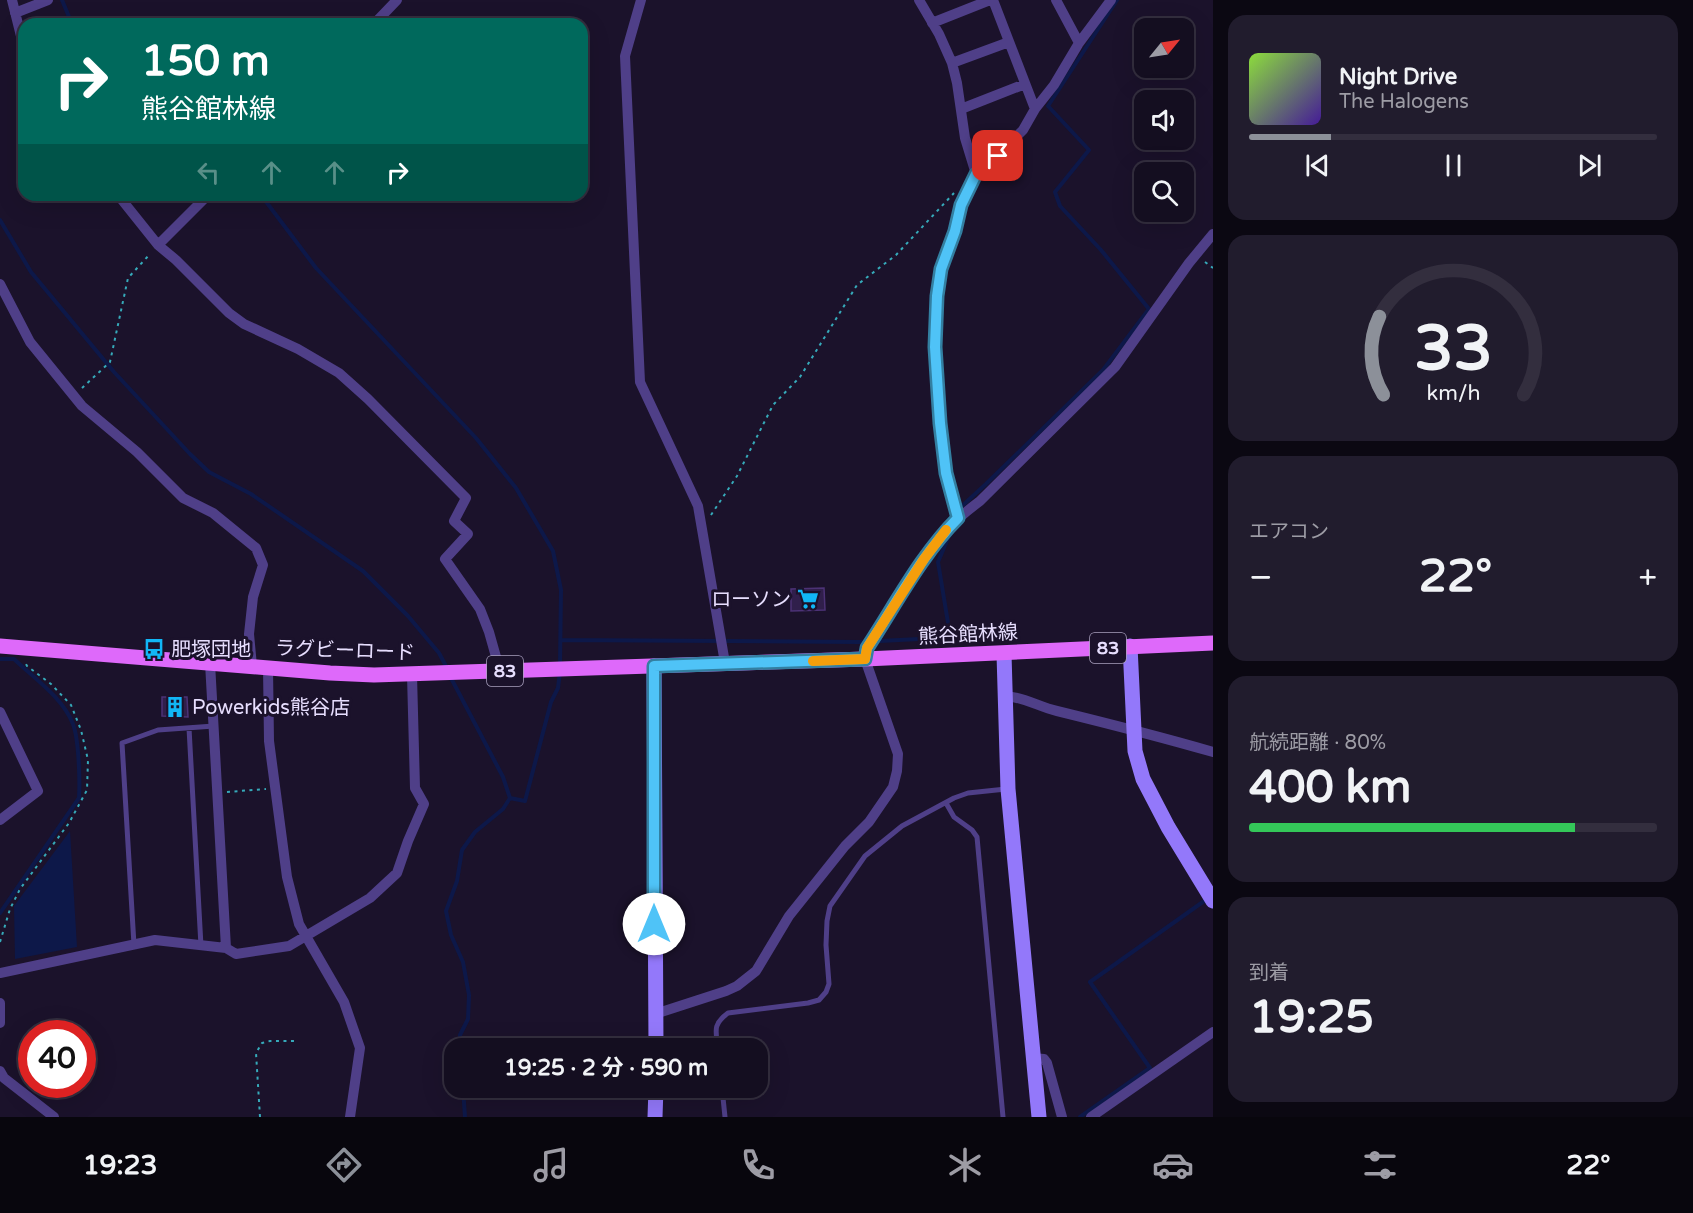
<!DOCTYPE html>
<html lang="ja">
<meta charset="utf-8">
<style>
:root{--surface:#140e20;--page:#211c2d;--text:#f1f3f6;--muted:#9d9ca5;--line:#332e3e;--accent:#8c9099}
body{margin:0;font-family:"Varela Round","Noto Sans JP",sans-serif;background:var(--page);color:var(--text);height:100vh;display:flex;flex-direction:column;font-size:22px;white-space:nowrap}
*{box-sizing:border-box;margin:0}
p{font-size:20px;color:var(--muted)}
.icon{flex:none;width:33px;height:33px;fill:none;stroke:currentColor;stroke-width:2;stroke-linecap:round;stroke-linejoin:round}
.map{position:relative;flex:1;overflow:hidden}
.drawer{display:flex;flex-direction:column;gap:15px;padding:15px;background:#0b0812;width:480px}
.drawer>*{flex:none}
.top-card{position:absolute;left:18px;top:18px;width:570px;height:183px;border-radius:18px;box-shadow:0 6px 24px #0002,0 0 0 2px var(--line);background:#00695c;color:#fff;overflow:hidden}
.needle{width:39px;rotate:60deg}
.controls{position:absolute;left:1134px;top:18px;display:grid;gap:12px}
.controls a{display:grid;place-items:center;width:60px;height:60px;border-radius:12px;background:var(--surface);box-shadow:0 6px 24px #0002,0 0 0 2px var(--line);font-size:30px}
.speed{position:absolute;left:18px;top:1020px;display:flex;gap:12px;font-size:30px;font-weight:700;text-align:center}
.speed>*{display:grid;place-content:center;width:78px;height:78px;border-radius:50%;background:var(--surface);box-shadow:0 6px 24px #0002,0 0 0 2px var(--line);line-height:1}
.speed .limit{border:9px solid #d22;background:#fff;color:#111}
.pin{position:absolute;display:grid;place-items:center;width:51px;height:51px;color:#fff;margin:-26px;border-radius:12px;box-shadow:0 3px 9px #0006}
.me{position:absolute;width:66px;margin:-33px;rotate:0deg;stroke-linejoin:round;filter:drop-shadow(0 0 4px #0008)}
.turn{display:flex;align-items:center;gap:21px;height:126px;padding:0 24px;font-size:27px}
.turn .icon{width:78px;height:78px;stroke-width:2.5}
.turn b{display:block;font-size:42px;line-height:51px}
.lanes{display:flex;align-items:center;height:57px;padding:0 24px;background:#0003;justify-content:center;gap:30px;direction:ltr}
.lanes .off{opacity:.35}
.big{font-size:45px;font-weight:700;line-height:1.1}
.drawer .tile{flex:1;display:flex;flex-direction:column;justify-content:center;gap:9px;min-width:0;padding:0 21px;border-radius:18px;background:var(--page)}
.drawer .dial{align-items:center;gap:0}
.dial svg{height:156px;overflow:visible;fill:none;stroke:var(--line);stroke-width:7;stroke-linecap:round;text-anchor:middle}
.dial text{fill:var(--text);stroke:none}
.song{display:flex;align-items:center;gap:18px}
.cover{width:72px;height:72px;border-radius:9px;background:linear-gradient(135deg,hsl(90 70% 55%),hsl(260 70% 35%))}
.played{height:6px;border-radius:3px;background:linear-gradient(90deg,var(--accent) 20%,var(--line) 20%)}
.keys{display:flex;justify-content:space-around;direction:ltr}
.heat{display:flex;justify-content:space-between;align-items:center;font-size:33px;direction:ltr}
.charge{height:9px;border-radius:4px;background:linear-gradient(90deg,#34c759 80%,var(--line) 0)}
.trip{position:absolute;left:444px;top:1038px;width:324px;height:60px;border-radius:18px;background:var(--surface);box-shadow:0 6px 24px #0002,0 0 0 2px var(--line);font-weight:700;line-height:60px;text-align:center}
.tab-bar{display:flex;height:96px;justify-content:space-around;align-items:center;background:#08060d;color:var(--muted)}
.tab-bar .icon{width:42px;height:42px}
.tab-bar .on{color:var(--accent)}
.tab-bar b{font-size:27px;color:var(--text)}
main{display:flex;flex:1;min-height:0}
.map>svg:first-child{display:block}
</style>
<main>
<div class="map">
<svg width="1213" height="1117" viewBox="0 0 1213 1117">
<rect width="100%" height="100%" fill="#1b122b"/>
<!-- water -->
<path fill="#0d1849" d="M70 831 77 947 15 959 14 906Z"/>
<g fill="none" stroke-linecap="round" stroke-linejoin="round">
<!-- stream -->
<path stroke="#0d1849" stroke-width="4" d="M62 0 72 24
M261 195 316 268 476 438 516 488 553 551 561 590 560 664
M0 220 31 272 114 372 190 454 209 472 251 494 363 571 408 616 439 653 447 668
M959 513 962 506 986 484 1103 370 1149 309 1101 250 1060 206 1055 192 1089 150 1048 106 1117 0
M561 640 860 642 939 638 950 635 938 562 951 531
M0 659H14C34 678 63 698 73 724 79 740 80 781 79 798L0 913
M451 678 503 777 510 798
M510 798 525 801 551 702 558 688 560 672
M461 1048 460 1035 468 1019 469 995 463 962 451 935 446 911 457 881 462 850 475 832 503 809 510 798
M463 1088 465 1117
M1080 1117 1150 1068 1090 982 1207 899"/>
</g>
<!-- building -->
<path fill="#301f4b" stroke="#4c3276" stroke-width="1.5" d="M824 588 825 610 791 611V589Z
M162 697H187L188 717 162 716Z"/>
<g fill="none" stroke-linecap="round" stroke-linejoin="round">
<!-- path -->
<path stroke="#36aaba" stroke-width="2" stroke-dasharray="3 4.5" stroke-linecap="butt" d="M1205 262 1213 268
M82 388 110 362 128 278 150 254
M711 515 737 476 773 405 800 377 857 285 896 255 954 193
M227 792 266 789
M0 942 10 909 20 889 69 823 87 790 88 760 81 730 71 705 51 684 27 666 25 662
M260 1117 256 1053 262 1043 270 1041H298"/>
<!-- lane -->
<path stroke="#4f3f88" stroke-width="5" d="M189 728 201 946
M946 803 954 817 972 830 977 837 1003 1117
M134 945 122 743 158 730 214 726
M718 1048C716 1031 712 1025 728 1013L808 1003 819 1000 826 992 829 984 826 945 827 921 830 906 865 856 902 826 954 798 968 793 1006 789
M722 1088 725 1117
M658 1095 722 1092"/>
<!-- street -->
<path stroke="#4f3f88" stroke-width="10" d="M12 0 24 48
M641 0 625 56 640 382 698 506 725 663
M919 0 939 34 952 63 957 83 965 138 976 174
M993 0 1035 109
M1056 0 1079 43
M15 13 48 0
M932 23 990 0
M374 24 397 0
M952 63 1009 42
M961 109 1025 84
M118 195 158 245 176 260 229 313 244 324 298 349 339 373 368 399 466 498 454 521 468 534 445 559 480 609 489 632 500 671
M158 245 208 195
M0 284 30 342 82 406 137 452 183 498 213 513 256 548 263 565 253 597 249 634 252 666
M958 518 946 473 938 405 935 347 937 296 941 269 955 231 961 205 976 174 984 169 1023 130 1035 109 1054 85 1079 43 1111 0
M210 663 226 948
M268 668 269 741 287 877 299 924 344 1002 360 1048 350 1117
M1005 696C1024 697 1039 707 1057 711 1110 724 1161 737 1213 752
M0 712 38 791 0 820
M0 973 155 940 226 948 236 954 289 946 370 898 397 873 408 841 424 804 415 788 412 675
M0 1003V1023
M655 1014 726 991 737 986 756 971 789 916 845 846 869 822 893 787 897 771 898 754 865 659 867 648C891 611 915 563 945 531 956 520 968 510 980 501L1115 367 1189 263 1213 234
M1033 1058 1044 1059 1047 1063 1062 1117
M0 1071 4 1078 54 1117
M1091 1117 1213 1032"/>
<!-- secondary -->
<path stroke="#9378fa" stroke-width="15" d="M1130 646 1135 751 1143 779 1168 827 1213 901
M1004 654 1008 789 1039 1117
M654 666 656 1048
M655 1117 656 1088"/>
<!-- primary -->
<path stroke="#de69fa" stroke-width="15" d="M0 646 330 673 374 675 865 659 1213 643"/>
</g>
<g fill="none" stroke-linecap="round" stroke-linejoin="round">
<defs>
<path id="route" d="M654 924V666L865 659 867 648C896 604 921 555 958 518L946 473 940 423 935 347 937 296 941 269 955 231 961 205 976 174 984 169 998 156"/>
</defs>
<!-- route casing -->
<use href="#route" stroke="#337fa1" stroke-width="15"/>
<!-- route -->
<use href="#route" stroke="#4fc3f7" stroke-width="10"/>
<!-- slow -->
<path stroke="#f59e0b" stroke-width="10" d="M813 661 865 659 867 648 924 559 946 530"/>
</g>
<!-- icons -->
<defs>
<symbol id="supermarket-bare" viewBox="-9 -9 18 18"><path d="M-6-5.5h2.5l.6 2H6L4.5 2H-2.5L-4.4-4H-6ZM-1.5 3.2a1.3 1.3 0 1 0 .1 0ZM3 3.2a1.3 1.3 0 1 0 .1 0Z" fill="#11b6f6" stroke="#1b122b" stroke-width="2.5" paint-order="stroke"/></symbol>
<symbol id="bus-bare" viewBox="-9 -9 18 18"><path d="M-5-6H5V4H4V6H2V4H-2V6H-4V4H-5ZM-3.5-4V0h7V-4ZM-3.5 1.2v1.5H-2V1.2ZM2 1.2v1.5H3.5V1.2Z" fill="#11b6f6" stroke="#1b122b" stroke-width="2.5" paint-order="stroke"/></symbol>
<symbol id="building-bare" viewBox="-9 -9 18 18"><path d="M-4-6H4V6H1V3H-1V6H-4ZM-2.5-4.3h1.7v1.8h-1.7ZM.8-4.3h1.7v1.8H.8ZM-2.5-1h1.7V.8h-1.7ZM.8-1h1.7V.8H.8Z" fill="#11b6f6" stroke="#1b122b" stroke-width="2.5" paint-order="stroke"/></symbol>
</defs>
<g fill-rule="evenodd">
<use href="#supermarket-bare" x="793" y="584" width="30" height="30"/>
<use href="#bus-bare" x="139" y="634" width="30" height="30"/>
<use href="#building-bare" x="160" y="692" width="30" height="30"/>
</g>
<g text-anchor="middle" stroke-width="6" stroke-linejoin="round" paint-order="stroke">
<!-- shield labels -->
<g fill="#1b122b" stroke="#aaa1bf" stroke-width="1.5">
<rect x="1090" y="633" width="36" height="30" rx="4.5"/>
<rect x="487" y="656" width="36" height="30" rx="4.5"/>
</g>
<g font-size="18" font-weight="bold" fill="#e7defe">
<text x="1108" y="654">83</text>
<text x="505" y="677">83</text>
</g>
<!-- poi labels -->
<g font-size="20" fill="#e7defe" stroke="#1b122b" text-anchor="start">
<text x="791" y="606" text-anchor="end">ローソン</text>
<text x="171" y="656">肥塚団地</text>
<text x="192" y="714">Powerkids熊谷店</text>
</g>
<!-- street labels -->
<g font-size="20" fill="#e7defe" stroke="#1b122b">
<text transform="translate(968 634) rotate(-3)" y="7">熊谷館林線</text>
<text transform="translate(345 650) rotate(2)" y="7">ラグビーロード</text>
</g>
</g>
</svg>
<div class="controls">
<a><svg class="needle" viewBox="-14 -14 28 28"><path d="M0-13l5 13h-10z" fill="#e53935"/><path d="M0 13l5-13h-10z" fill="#9d9ca5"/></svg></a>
<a><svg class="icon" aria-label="sound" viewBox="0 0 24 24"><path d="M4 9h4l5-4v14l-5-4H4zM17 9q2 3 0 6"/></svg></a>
<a><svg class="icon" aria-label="search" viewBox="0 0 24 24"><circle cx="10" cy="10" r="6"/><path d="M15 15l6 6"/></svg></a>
</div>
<div class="speed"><div class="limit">40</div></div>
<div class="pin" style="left:998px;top:156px;background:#d93025"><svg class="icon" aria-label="arrive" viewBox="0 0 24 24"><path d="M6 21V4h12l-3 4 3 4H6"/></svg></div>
<svg class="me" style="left:654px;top:924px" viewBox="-20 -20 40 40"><circle r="19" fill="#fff"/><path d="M0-13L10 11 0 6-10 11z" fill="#4fc3f7"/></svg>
<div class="trip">19:25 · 2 分 · 590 m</div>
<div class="top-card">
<div class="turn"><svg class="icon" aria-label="right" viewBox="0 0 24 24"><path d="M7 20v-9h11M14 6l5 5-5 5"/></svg><div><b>150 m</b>熊谷館林線</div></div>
<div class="lanes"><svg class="icon off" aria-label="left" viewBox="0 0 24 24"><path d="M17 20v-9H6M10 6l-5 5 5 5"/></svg><svg class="icon off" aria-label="ahead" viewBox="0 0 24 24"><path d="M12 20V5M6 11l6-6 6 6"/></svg><svg class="icon off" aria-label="ahead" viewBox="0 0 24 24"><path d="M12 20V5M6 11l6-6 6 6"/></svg><svg class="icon" aria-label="right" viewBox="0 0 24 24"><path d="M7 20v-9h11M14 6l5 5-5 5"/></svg></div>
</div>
</div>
<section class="drawer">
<div class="tile">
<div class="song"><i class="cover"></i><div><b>Night Drive</b><p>The Halogens</p></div></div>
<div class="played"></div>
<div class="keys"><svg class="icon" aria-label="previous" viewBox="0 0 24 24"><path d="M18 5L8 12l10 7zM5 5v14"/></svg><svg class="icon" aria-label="pause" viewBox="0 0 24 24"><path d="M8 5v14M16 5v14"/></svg><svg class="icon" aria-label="next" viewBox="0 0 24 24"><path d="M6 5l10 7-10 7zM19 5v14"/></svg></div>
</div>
<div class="tile dial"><svg viewBox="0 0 100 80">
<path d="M14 69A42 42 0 1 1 86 69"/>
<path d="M14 69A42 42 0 0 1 12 29" stroke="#8c9099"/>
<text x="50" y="56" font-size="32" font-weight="700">33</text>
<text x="50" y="72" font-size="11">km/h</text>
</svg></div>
<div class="tile"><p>エアコン</p>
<div class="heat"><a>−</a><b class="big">22°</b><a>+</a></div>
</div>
<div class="tile"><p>航続距離 · 80%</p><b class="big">400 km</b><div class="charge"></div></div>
<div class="tile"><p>到着</p><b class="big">19:25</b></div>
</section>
</main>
<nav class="tab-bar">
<b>19:23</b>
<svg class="icon on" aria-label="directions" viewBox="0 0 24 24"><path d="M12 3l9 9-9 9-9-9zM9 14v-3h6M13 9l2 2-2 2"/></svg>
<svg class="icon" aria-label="music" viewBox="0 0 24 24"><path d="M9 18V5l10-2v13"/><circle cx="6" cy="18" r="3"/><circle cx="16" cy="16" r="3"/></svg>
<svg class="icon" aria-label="phone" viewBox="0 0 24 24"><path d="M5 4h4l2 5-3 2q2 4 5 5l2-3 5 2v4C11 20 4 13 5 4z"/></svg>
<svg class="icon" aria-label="climate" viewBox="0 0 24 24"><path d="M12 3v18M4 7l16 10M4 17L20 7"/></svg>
<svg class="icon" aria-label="car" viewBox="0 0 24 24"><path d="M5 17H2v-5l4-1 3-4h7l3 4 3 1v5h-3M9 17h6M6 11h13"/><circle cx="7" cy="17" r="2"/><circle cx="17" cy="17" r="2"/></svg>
<svg class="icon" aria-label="filters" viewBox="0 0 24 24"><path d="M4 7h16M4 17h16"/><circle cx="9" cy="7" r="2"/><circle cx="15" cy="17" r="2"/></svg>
<b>22°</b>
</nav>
